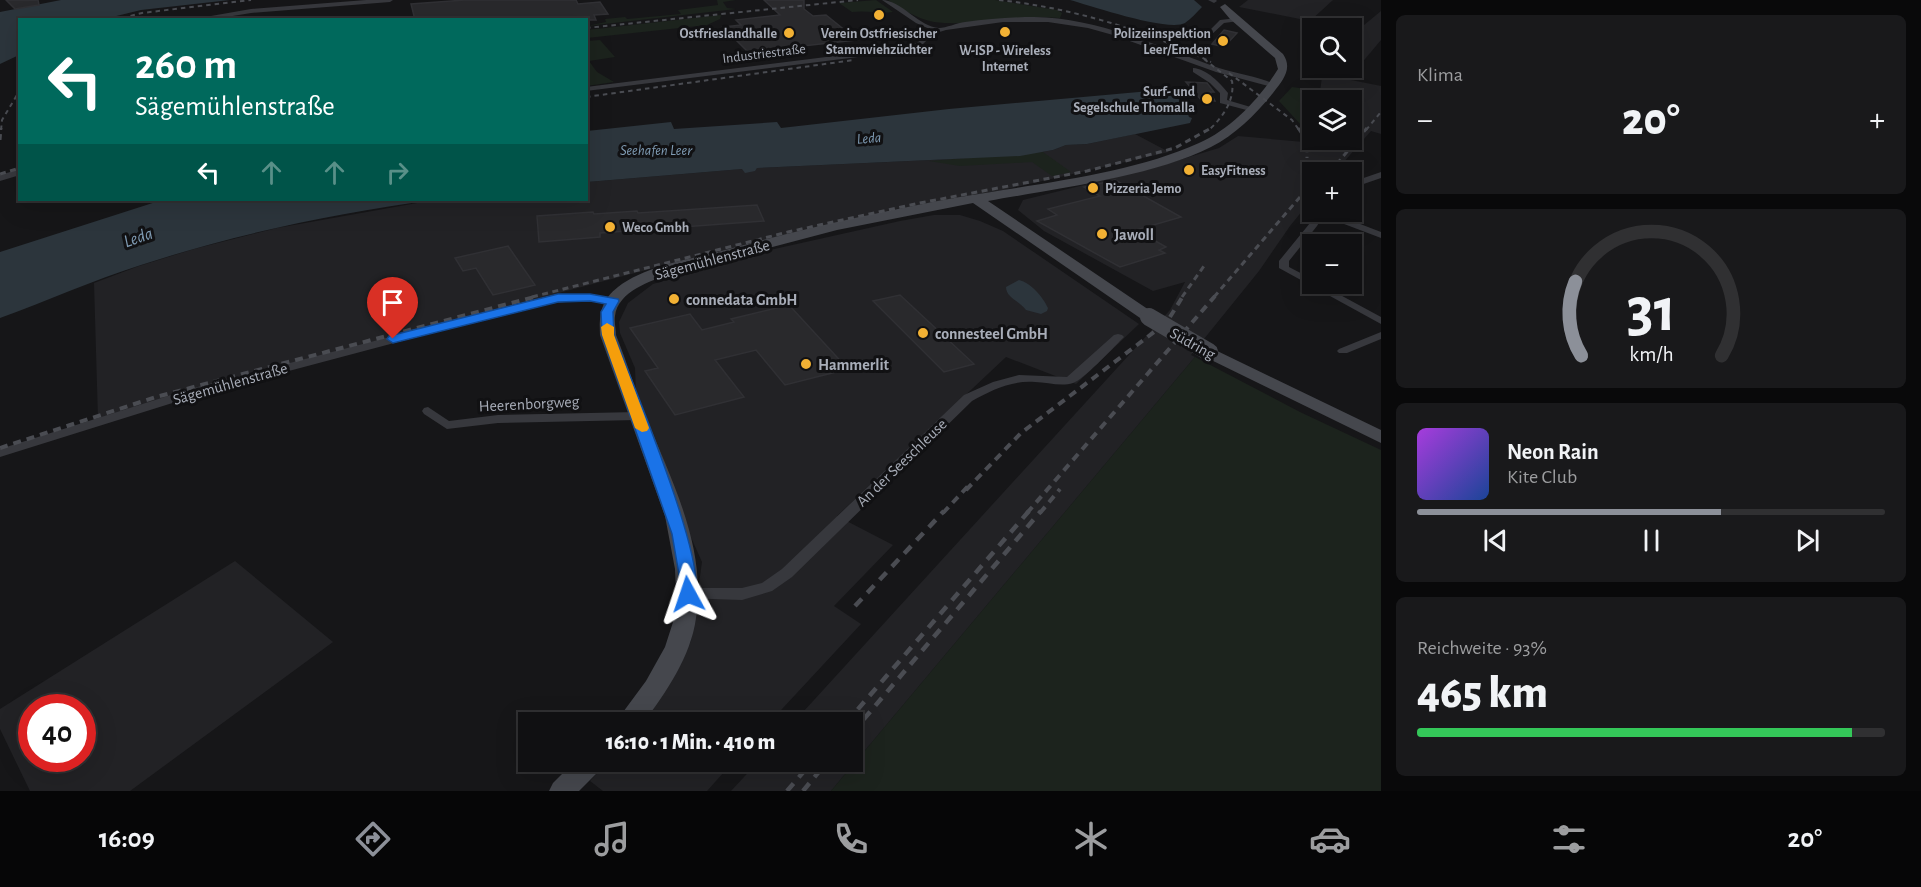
<!DOCTYPE html>
<html lang="de">
<meta charset="utf-8">
<style>
:root{--surface:#101012;--page:#19191b;--text:#f1f3f6;--muted:#9c9d9f;--line:#303032;--accent:#8c9099}
body{margin:0;font-family:"Alegreya Sans",sans-serif;background:var(--page);color:var(--text);height:100vh;display:flex;flex-direction:column;font-size:22px;white-space:nowrap}
*{box-sizing:border-box;margin:0}
p{font-size:20px;color:var(--muted)}
.icon{flex:none;width:33px;height:33px;fill:none;stroke:currentColor;stroke-width:2;stroke-linecap:round;stroke-linejoin:round}
.map{position:relative;flex:1;overflow:hidden}
.sheet{display:flex;flex-direction:column;gap:15px;padding:15px;background:#09090a;width:540px}
.sheet>*{flex:none}
.top-card{position:absolute;left:18px;top:18px;width:570px;height:183px;border-radius:0px;box-shadow:0 6px 24px #0002,0 0 0 2px var(--line);background:#00695c;color:#fff;overflow:hidden}
.fabs{position:absolute;left:1302px;top:18px;display:grid;gap:12px}
.fabs a{display:grid;place-items:center;width:60px;height:60px;border-radius:0px;background:var(--surface);box-shadow:0 6px 24px #0002,0 0 0 2px var(--line);font-size:30px}
.speed{position:absolute;left:18px;top:694px;display:flex;gap:12px;font-size:30px;font-weight:700;text-align:center}
.speed>*{display:grid;place-content:center;width:78px;height:78px;border-radius:50%;background:var(--surface);box-shadow:0 6px 24px #0002,0 0 0 2px var(--line);line-height:1}
.speed .limit{border:9px solid #d22;background:#fff;color:#111}
.pin{position:absolute;display:grid;place-items:center;width:51px;height:51px;color:#fff;margin:-62px -26px;border-radius:50% 50% 50% 0;rotate:-45deg;box-shadow:0 0 6px #0007}
.pin .icon{rotate:45deg}
.me{position:absolute;width:66px;margin:-33px;rotate:355deg;stroke-linejoin:round;filter:drop-shadow(0 0 4px #0008)}
.turn{display:flex;align-items:center;gap:21px;height:126px;padding:0 18px;font-size:27px}
.turn .icon{width:78px;height:78px;stroke-width:2.5}
.turn b{display:block;font-size:42px;line-height:51px}
.lanes{display:flex;align-items:center;height:57px;padding:0 18px;background:#0003;justify-content:center;gap:30px;direction:ltr}
.lanes .off{opacity:.35}
.big{font-size:45px;font-weight:800;line-height:1.1}
.sheet .widget{flex:1;display:flex;flex-direction:column;justify-content:center;gap:9px;min-width:0;padding:0 21px;border-radius:9px;background:var(--page)}
.sheet .dial{align-items:center;gap:0}
.dial svg{height:156px;overflow:visible;fill:none;stroke:var(--line);stroke-width:7;stroke-linecap:round;text-anchor:middle}
.dial text{fill:var(--text);stroke:none}
.song{display:flex;align-items:center;gap:18px}
.cover{width:72px;height:72px;border-radius:9px;background:linear-gradient(135deg,hsl(280 70% 55%),hsl(220 70% 35%))}
.played{height:6px;border-radius:3px;background:linear-gradient(90deg,var(--accent) 65%,var(--line) 65%)}
.keys{display:flex;justify-content:space-around;direction:ltr}
.heat{display:flex;justify-content:space-between;align-items:center;font-size:33px;direction:ltr}
.charge{height:9px;border-radius:4px;background:linear-gradient(90deg,#34c759 93%,var(--line) 0)}
.trip{position:absolute;left:518px;top:712px;width:345px;height:60px;border-radius:0px;background:var(--surface);box-shadow:0 6px 24px #0002,0 0 0 2px var(--line);font-weight:800;line-height:60px;text-align:center}
.dock{display:flex;height:96px;justify-content:space-around;align-items:center;background:#060607;color:var(--muted)}
.dock .icon{width:42px;height:42px}
.dock .current{color:var(--accent)}
.dock b{font-size:27px;color:var(--text)}
main{display:flex;flex:1;min-height:0}
.map>svg:first-child{display:block}
</style>
<main>
<div class="map">
<svg width="1381" height="791" viewBox="0 0 1381 791">
<rect width="100%" height="100%" fill="#161618"/>
<!-- built -->
<path fill="#222225" fill-rule="evenodd" d="M1248 0H1333L1310 21 1239 7Z
M1381 11V40L1360 65 1351 80 1381 86V134L1371 131 1335 172H1312V199L1290 226 1259 271 1191 355 1195 357 831 791H731L758 762H852V723H793L1170 310 1185 282 1153 291 1044 231 1018 210 1023 200 1149 169 1219 148 1238 136 1304 142 1302 136 1312 137V133V140H1352V100H1319L1323 68H1352V35Z
M1135 134 1169 152 1003 190 891 210 743 245 734 258 900 221 934 215H960L980 221 1003 231 1139 324 1076 384 1006 357 837 516 893 545 834 606 861 624 769 723H641L652 711 691 641 702 562 637 416 635 368 620 333 619 322 628 303 653 284 724 262 719 251 192 389 98 419 94 283 139 266 194 249 277 228 434 200H586L587 182 742 169 754 171 757 168 1020 156 1053 150 1066 145 1087 144Z
M235 561 333 642 130 791H30L0 729V709ZM32 708H82V759H32Z
M607 762H733L707 791H603L590 781Z"/>
<!-- green -->
<path fill="#1c231d" d="M717 0H736L723 2 727 8 736 9 587 26 606 22 605 19 625 17 627 19 681 14 678 10 718 5Z
M876 0 893 12C878 14 867 10 852 12L839 3Z
M888 0H995L1057 10 1062 13 1060 18C1018 14 975 27 934 22 917 19 902 9 888 0Z
M721 15 720 19 707 25 587 38V30Z
M600 40 615 57 589 61 597 72 614 82 587 86V41Z
M1292 87 1321 91 1319 100H1312V137L1279 101Z
M1043 152 1071 172 1052 176 1032 162 960 166 929 161Z
M1195 357 1300 412 1381 450V791H831Z"/>
<!-- water -->
<path fill="#2c353c" d="M61 0H230L141 10 104 19 20 20 19 55 0 64V12Z
M1070 0H1194L1202 7C1197 12 1191 19 1185 23 1168 32 1091 6 1070 0Z
M1157 87C1171 87 1186 105 1189 117L1192 118 1190 123 1087 144 1066 145 1053 150 1020 156 757 168 755 171 745 173 742 169 587 182V131L671 122 674 129 777 122 781 128 949 109 1150 91V88Z
M162 200H434C335 213 236 234 141 265 93 280 47 301 0 318V252Z
M1019 280C1031 283 1043 297 1048 308L1047 311 1041 314 1026 310C1020 301 1006 298 1006 287Z"/>
<!-- building -->
<path fill="#29292c" stroke="#303034" stroke-width="1.5" d="M6 0H38L39 5 15 9Z
M465 0H576L578 4 600 2 608 14 594 15 596 20H415L411 4Z
M764 0H804V9L813 16 826 15 857 40 748 52 723 27 741 25 736 20 780 15Z
M1224 30 1237 33 1224 47 1212 44Z
M1186 82 1207 83 1214 92H1210L1215 101H1202Z
M1115 180 1181 217 1136 230 1166 247 1159 250 1165 253 1120 267 1037 221 1057 215 1048 209 1100 196 1084 187Z
M757 205 764 221 600 233V237L539 242 537 216 593 212 594 214 637 211 638 213Z
M508 246 535 285 493 295 476 268 463 271 455 258Z
M900 295 974 364 944 372 873 301Z
M789 305 848 369 785 385 756 350 715 360 744 397 675 415 645 371 658 368 630 328 690 314 702 330 734 322 731 319Z"/>
<g fill="none" stroke-linecap="round" stroke-linejoin="round">
<!-- street -->
<path fill="#37383d" fill-rule="evenodd" d="M366 0H393L390 2 251 13 208 20H188L251 9Z
M882 0C901 0 919 27 939 28 946 28 957 23 965 22 988 19 1011 17 1034 17 1099 18 1159 47 1219 68 1235 73 1264 78 1276 85L1272 87 1216 72 1113 35 1088 28 1048 22H1003L946 30 933 34 921 46 898 52 586 91V87L898 48 917 43 932 30 916 23Z
M1208 0H1216L1217 1 1214 3Z
M1237 18 1240 20 1239 21 1224 23 1210 36 1205 35 1220 20Z
M1193 68C1207 69 1220 83 1228 93L1227 100 1254 108V112L1220 103V93L1210 83 1193 72Z
M20 169V175L0 181V175Z
M1381 172V178L1352 188V182Z
M1316 212H1329L1381 232V238L1323 216 1317 226 1289 261V267L1312 279V284H1320L1381 317V324L1279 268V261L1310 223Z
M590 294 617 299 618 301 613 304C572 297 546 304 507 313L198 395 0 457V449L190 389 501 308 558 295Z
M1381 332V339L1347 353H1339L1337 351 1339 349Z
M1118 334 1122 335 1124 337 1122 339C1112 349 1083 380 1073 383 1061 387 1047 382 1035 382 1013 380 991 390 972 401L792 577 772 591 742 600 683 598 681 594 683 590 688 588H742L762 583 782 569 964 395 993 382 1019 375 1067 377 1114 335Z
M428 407 449 421 498 415 637 412 643 416 637 420 498 423 447 429 424 414 422 411 424 408Z"/>
<!-- secondary -->
<path fill="#45474d" fill-rule="evenodd" d="M1225 4 1283 54C1293 69 1283 80 1273 93 1256 114 1235 135 1211 147 1151 177 1054 189 988 201L1155 314 1157 317 1155 320H1143L973 203 837 230 670 274C651 281 618 291 615 316 614 322 616 329 616 335 627 362 635 390 646 417 671 480 707 547 696 618 691 656 666 693 643 723H615L646 681 665 647 674 619 676 594 675 569 665 516 600 335C599 315 601 300 618 287 648 264 694 259 729 249 806 228 882 211 960 197 1035 184 1131 174 1199 143 1231 129 1260 98 1278 69L1275 58 1230 19 1220 7Z
M1209 347 1381 430V443L1203 356 1200 352 1203 348Z
M574 762H604L600 770 579 791H549L553 783Z"/>
<!-- rail-far3 -->
<path stroke="#4a4c52" stroke-width="2" stroke-dasharray="4.5 4" stroke-linecap="butt" d="M999 0C1072 8 1145 30 1211 62
M114 20 142 13 251 0
M586 28 858 0
M1204 59 1232 81C1235 100 1223 117 1209 130
M1229 73 1292 120 1299 130
M586 97 854 60
M1 130 2 120 20 90
M1366 130 1381 112"/>
<!-- rail-far2 -->
<path stroke="#4a4c52" stroke-width="3" stroke-dasharray="6 4.5" stroke-linecap="butt" d="M1298 128 1307 141V158
M0 140 1 128
M1330 172 1367 128
M0 174 20 168
M532 297 788 232 920 203 1087 171 1175 148 1211 128
M1182 297 1204 266
M1214 297 1312 183"/>
<!-- rail-far1 -->
<path stroke="#4a4c52" stroke-width="4" stroke-dasharray="8 6" stroke-linecap="butt" d="M1170 317 1183 296
M0 448 156 397 538 296
M966 490 1021 433 1162 326
M943 513 970 484
M1027 513 1215 296
M1040 513 1060 489"/>
<!-- rail -->
<path stroke="#4a4c52" stroke-width="4.5" stroke-dasharray="10 8" stroke-linecap="butt" d="M855 606 944 511
M846 723 1029 511
M852 733 1041 511
M787 791 812 762
M803 791 827 762"/>
<!-- secondary-bridge -->
<path stroke="#45474d" stroke-width="18" d="M1149 317 1209 352"/>
</g>
<!-- route -->
<path fill="#1a73e8" stroke="#114b97" stroke-width="1.5" d="M558 294H590L618 299 619 301 613 312 614 335C629 375 711 569 694 598L688 600 683 598 672 534 602 335 601 312 606 304 590 301 558 302 393 343 387 339 389 336Z"/>
<!-- slow -->
<path fill="#f59e0b" d="M607 323 614 327V335L649 428 647 431 642 432 635 428 602 335 601 327Z"/>
<!-- markers -->
<g fill="#f2b134" stroke="#111113" stroke-width="2">
<circle cx="879" cy="15" r="6"/>
<circle cx="1005" cy="32" r="6"/>
<circle cx="789" cy="33" r="6"/>
<circle cx="1223" cy="41" r="6"/>
<circle cx="1207" cy="99" r="6"/>
<circle cx="1189" cy="170" r="6"/>
<circle cx="1093" cy="188" r="6"/>
<circle cx="610" cy="227" r="6"/>
<circle cx="1102" cy="234" r="6"/>
<circle cx="674" cy="299" r="6"/>
<circle cx="923" cy="333" r="6"/>
<circle cx="806" cy="364" r="6"/>
</g>
<g text-anchor="middle" stroke-width="6" stroke-linejoin="round" paint-order="stroke">
<!-- far-poi labels -->
<g font-size="14" font-weight="bold" fill="#a8adb8" stroke="#111113" text-anchor="end">
<text x="777" y="38">Ostfrieslandhalle</text>
<text x="879" y="38" text-anchor="middle">Verein Ostfriesischer<tspan x="879" dy="16">Stammviehzüchter</tspan></text>
<text x="1211" y="38">Polizeiinspektion<tspan x="1211" dy="16">Leer/Emden</tspan></text>
<text x="1005" y="55" text-anchor="middle">W-ISP - Wireless<tspan x="1005" dy="16">Internet</tspan></text>
<text x="1195" y="96">Surf- und<tspan x="1195" dy="16">Segelschule Thomalla</tspan></text>
<text x="1201" y="175" text-anchor="start">EasyFitness</text>
<text x="1105" y="193" text-anchor="start">Pizzeria Jemo</text>
<text x="622" y="232" text-anchor="start">Weco Gmbh</text>
</g>
<!-- far-street labels -->
<g font-size="14" fill="#a8adb8" stroke="#111113">
<text transform="translate(764 53) rotate(-7)" y="5">Industriestraße</text>
</g>
<!-- far-water labels -->
<g font-size="15" font-style="italic" fill="#7f9bb3" stroke="#111113">
<text transform="translate(869 138) rotate(-4)" y="5">Leda</text>
<text x="656" y="155">Seehafen Leer</text>
</g>
<!-- poi labels -->
<g font-size="16" font-weight="bold" fill="#a8adb8" stroke="#111113" text-anchor="start">
<text x="1114" y="240">Jawoll</text>
<text x="686" y="305">connedata GmbH</text>
<text x="935" y="339">connesteel GmbH</text>
<text x="818" y="370">Hammerlit</text>
</g>
<!-- street labels -->
<g font-size="16" fill="#a8adb8" stroke="#111113">
<text transform="translate(712 259) rotate(-15)" y="6">Sägemühlenstraße</text>
<text transform="translate(1193 343) rotate(29)" y="6">Südring</text>
<text transform="translate(230 383) rotate(-16)" y="6">Sägemühlenstraße</text>
<text transform="translate(529 403) rotate(-3)" y="6">Heerenborgweg</text>
<text transform="translate(901 462) rotate(-44)" y="6">An der Seeschleuse</text>
</g>
<!-- water labels -->
<g font-size="18" font-style="italic" fill="#7f9bb3" stroke="#111113">
<text transform="translate(138 237) rotate(-19)" y="6">Leda</text>
</g>
</g>
</svg>
<div class="fabs">
<a><svg class="icon" aria-label="search" viewBox="0 0 24 24"><circle cx="10" cy="10" r="6"/><path d="M15 15l6 6"/></svg></a>
<a><svg class="icon" aria-label="layers" viewBox="0 0 24 24"><path d="M12 4l9 5-9 5-9-5zM3 14l9 5 9-5"/></svg></a>
<a>+</a>
<a>−</a>
</div>
<div class="speed"><div class="limit">40</div></div>
<div class="pin" style="left:393px;top:339px;background:#d93025"><svg class="icon" aria-label="arrive" viewBox="0 0 24 24"><path d="M6 21V4h12l-3 4 3 4H6"/></svg></div>
<svg class="me" style="left:688px;top:594px" viewBox="-20 -20 40 40"><path d="M0-17L14 15 0 8-14 15z" fill="#1a73e8" stroke="#fff" stroke-width="4"/></svg>
<div class="trip">16:10 · 1 Min. · 410 m</div>
<div class="top-card">
<div class="turn"><svg class="icon" aria-label="left" viewBox="0 0 24 24"><path d="M17 20v-9H6M10 6l-5 5 5 5"/></svg><div><b>260 m</b>Sägemühlenstraße</div></div>
<div class="lanes"><svg class="icon" aria-label="left" viewBox="0 0 24 24"><path d="M17 20v-9H6M10 6l-5 5 5 5"/></svg><svg class="icon off" aria-label="ahead" viewBox="0 0 24 24"><path d="M12 20V5M6 11l6-6 6 6"/></svg><svg class="icon off" aria-label="ahead" viewBox="0 0 24 24"><path d="M12 20V5M6 11l6-6 6 6"/></svg><svg class="icon off" aria-label="right" viewBox="0 0 24 24"><path d="M7 20v-9h11M14 6l5 5-5 5"/></svg></div>
</div>
</div>
<section class="sheet">
<div class="widget"><p>Klima</p>
<div class="heat"><a>−</a><b class="big">20°</b><a>+</a></div>
</div>
<div class="widget dial"><svg viewBox="0 0 100 80">
<path d="M14 69A42 42 0 1 1 86 69"/>
<path d="M14 69A42 42 0 0 1 11 31" stroke="#8c9099"/>
<text x="50" y="56" font-size="32" font-weight="700">31</text>
<text x="50" y="72" font-size="11">km/h</text>
</svg></div>
<div class="widget">
<div class="song"><i class="cover"></i><div><b>Neon Rain</b><p>Kite Club</p></div></div>
<div class="played"></div>
<div class="keys"><svg class="icon" aria-label="previous" viewBox="0 0 24 24"><path d="M18 5L8 12l10 7zM5 5v14"/></svg><svg class="icon" aria-label="pause" viewBox="0 0 24 24"><path d="M8 5v14M16 5v14"/></svg><svg class="icon" aria-label="next" viewBox="0 0 24 24"><path d="M6 5l10 7-10 7zM19 5v14"/></svg></div>
</div>
<div class="widget"><p>Reichweite · 93%</p><b class="big">465 km</b><div class="charge"></div></div>
</section>
</main>
<nav class="dock">
<b>16:09</b>
<svg class="icon current" aria-label="directions" viewBox="0 0 24 24"><path d="M12 3l9 9-9 9-9-9zM9 14v-3h6M13 9l2 2-2 2"/></svg>
<svg class="icon" aria-label="music" viewBox="0 0 24 24"><path d="M9 18V5l10-2v13"/><circle cx="6" cy="18" r="3"/><circle cx="16" cy="16" r="3"/></svg>
<svg class="icon" aria-label="phone" viewBox="0 0 24 24"><path d="M5 4h4l2 5-3 2q2 4 5 5l2-3 5 2v4C11 20 4 13 5 4z"/></svg>
<svg class="icon" aria-label="climate" viewBox="0 0 24 24"><path d="M12 3v18M4 7l16 10M4 17L20 7"/></svg>
<svg class="icon" aria-label="car" viewBox="0 0 24 24"><path d="M5 17H2v-5l4-1 3-4h7l3 4 3 1v5h-3M9 17h6M6 11h13"/><circle cx="7" cy="17" r="2"/><circle cx="17" cy="17" r="2"/></svg>
<svg class="icon" aria-label="filters" viewBox="0 0 24 24"><path d="M4 7h16M4 17h16"/><circle cx="9" cy="7" r="2"/><circle cx="15" cy="17" r="2"/></svg>
<b>20°</b>
</nav>
